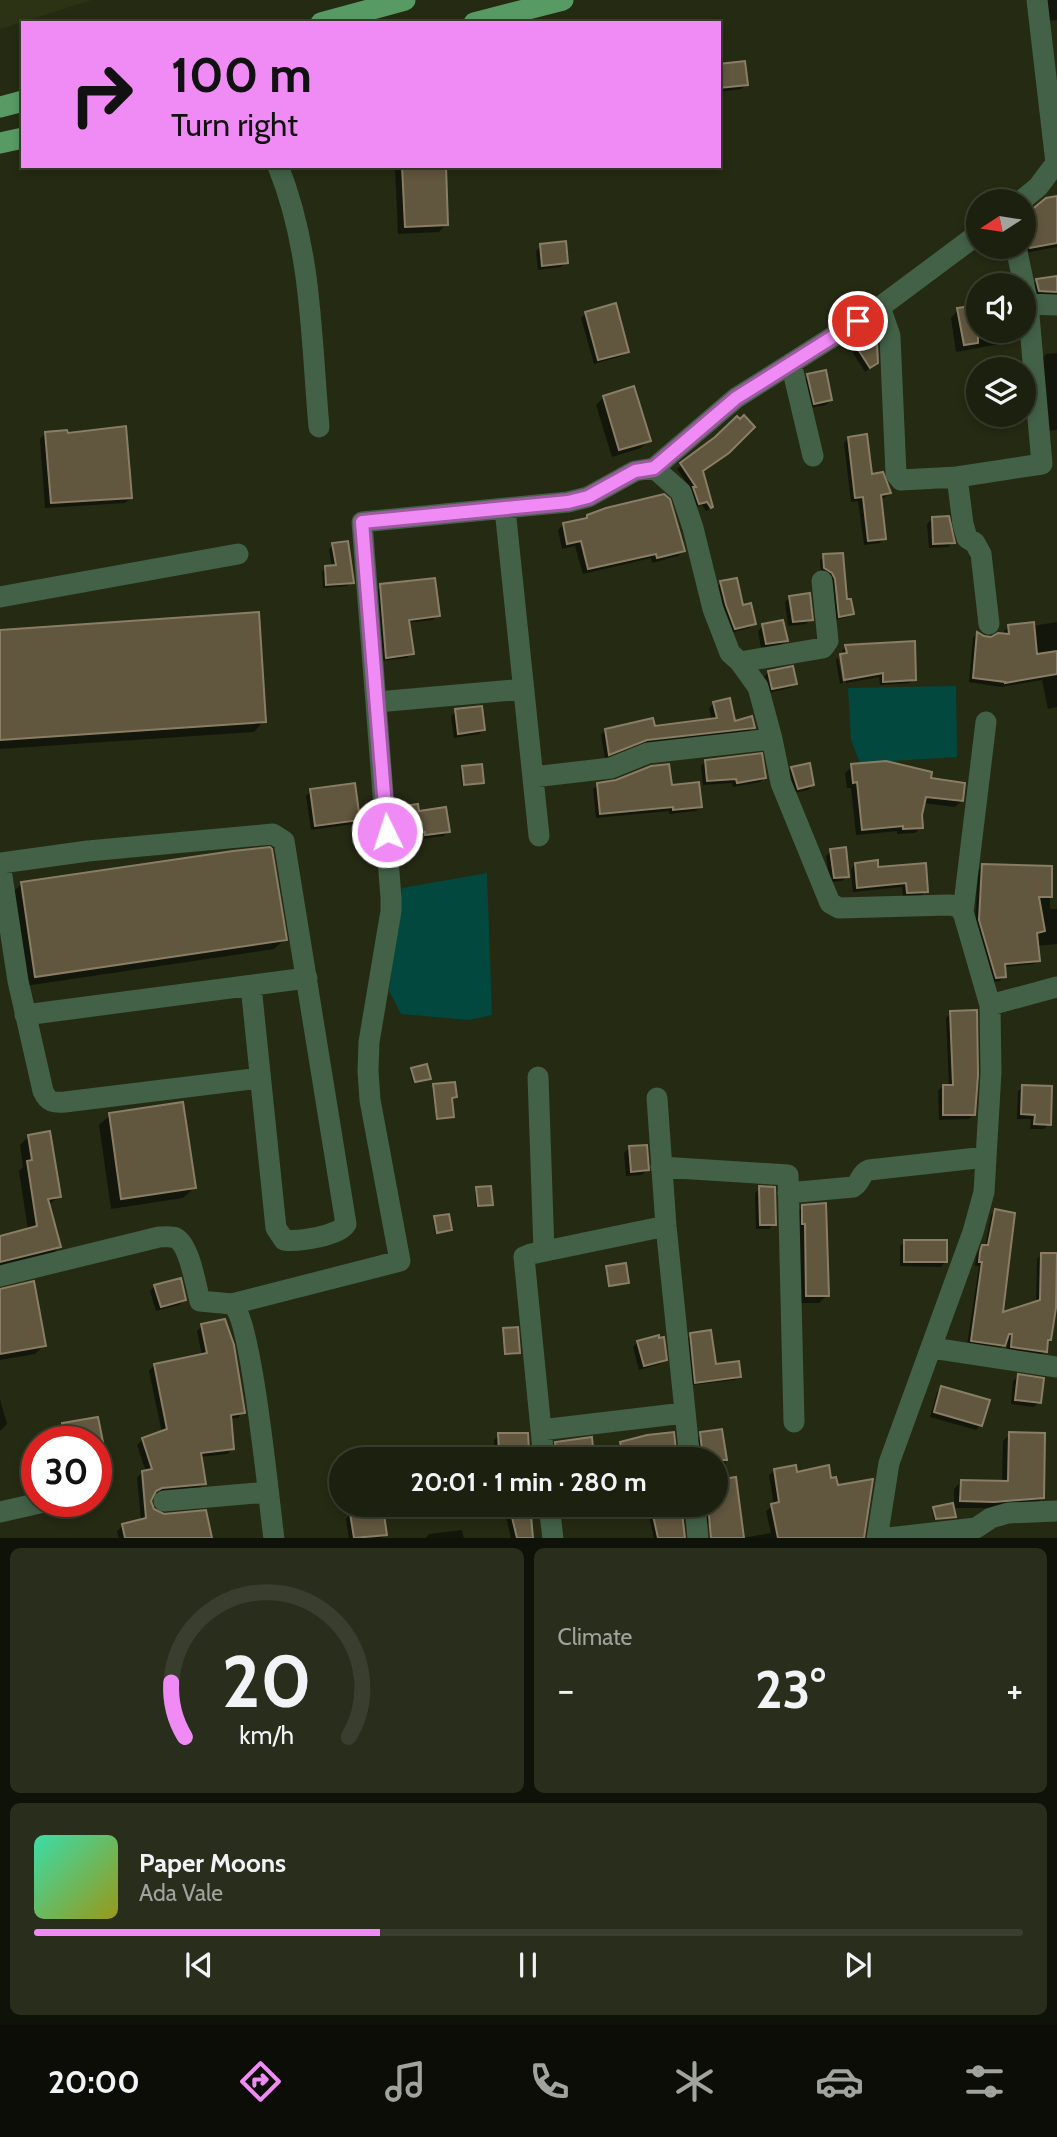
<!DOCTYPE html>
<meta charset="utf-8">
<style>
:root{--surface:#1c200e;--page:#292d1c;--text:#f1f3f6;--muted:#a0a39e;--line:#3a3e2e;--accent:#f08bf6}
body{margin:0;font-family:Cabin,sans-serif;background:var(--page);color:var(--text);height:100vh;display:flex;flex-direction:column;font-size:26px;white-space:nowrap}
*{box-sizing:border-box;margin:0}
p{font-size:23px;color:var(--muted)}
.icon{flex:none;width:38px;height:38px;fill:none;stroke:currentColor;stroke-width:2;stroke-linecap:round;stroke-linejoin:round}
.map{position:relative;height:1538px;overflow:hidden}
.side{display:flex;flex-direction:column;gap:10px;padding:10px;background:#0f1208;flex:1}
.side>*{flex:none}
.banner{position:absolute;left:21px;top:21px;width:700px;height:147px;border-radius:0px;box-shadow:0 4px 10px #0003,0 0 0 2px var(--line);background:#f08bf6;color:#111;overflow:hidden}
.needle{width:46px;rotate:258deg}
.fabs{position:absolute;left:966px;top:189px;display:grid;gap:14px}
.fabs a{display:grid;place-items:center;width:70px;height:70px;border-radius:50%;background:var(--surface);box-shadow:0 4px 10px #0003,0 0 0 2px var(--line);font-size:35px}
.speed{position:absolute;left:21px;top:1426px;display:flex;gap:14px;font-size:35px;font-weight:700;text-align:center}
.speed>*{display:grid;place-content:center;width:91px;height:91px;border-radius:50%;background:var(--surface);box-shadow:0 4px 10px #0003,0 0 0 2px var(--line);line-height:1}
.speed .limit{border:10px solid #d22;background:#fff;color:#111}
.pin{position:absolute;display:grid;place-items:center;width:60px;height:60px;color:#fff;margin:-30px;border:4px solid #fff;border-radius:50%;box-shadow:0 2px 7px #0007}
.me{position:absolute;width:77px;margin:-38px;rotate:356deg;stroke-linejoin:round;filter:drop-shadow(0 0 5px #0008)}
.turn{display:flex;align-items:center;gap:24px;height:147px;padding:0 35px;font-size:32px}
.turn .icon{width:91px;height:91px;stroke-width:2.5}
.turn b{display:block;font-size:49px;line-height:60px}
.big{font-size:52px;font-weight:700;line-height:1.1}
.side .tile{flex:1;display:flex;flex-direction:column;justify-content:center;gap:10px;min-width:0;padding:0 24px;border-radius:10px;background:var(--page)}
.side .dial{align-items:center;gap:0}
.dial svg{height:182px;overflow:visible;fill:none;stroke:var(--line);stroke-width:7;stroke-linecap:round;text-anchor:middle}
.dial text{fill:var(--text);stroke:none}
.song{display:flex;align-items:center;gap:21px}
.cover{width:84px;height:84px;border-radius:10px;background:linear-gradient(135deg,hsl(160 70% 55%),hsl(60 70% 35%))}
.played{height:7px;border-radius:4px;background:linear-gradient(90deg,var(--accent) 35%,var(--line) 35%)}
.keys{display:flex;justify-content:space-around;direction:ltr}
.heat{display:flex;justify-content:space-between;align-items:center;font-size:38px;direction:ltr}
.side .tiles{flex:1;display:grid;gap:10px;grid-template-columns:1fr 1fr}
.tile:last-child{grid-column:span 2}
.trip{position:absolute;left:329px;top:1447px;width:399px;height:70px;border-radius:35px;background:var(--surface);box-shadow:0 4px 10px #0003,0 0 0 2px var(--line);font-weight:700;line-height:70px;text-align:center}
.menu{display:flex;height:112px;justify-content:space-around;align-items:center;background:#0b0d06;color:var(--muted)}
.menu .icon{width:49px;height:49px}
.menu .current{color:var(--accent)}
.menu b{font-size:32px;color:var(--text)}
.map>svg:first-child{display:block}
</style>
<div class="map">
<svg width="1057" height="1539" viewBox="0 0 1057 1539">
<rect width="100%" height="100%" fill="#252a13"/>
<!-- built -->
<path fill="#2c3214" d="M0 0H92L0 29Z"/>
<!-- water -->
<path fill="#02483e" d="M956 686 957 757 860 763 851 740 848 688Z
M487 873 492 1015 469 1020 401 1014 389 991 402 888Z"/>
<!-- shadow -->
<path fill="#0007" d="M1045 0H1057V20L1047 21Z
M719 66 746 85 741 89 719 92Z
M398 166H444L446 224 439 232 398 234 395 169Z
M1057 198V247L1024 253V219L1047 199Z
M541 246 566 262 561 267 538 270 536 251Z
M1057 277V297L1033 296 1031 286 1037 280Z
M978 307V331H1012L1013 336 1005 343 956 352 951 318 958 310Z
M586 313 627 351 622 356 594 364 581 318Z
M855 345 876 363 865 372 851 350Z
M1057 353V430L1048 431 1042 359 1046 354Z
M808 376 830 400 826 405 810 408 803 381Z
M604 397 649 440 641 448 612 457 596 405Z
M45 433 131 498 125 503 45 508 40 439Z
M848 438 870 476 889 493 884 498H879L884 538 880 543 864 545 858 501 851 502 844 443Z
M716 439 701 471 711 507 706 511 702 505 695 507 690 493 692 491 677 469Z
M588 516 683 551 678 556 652 563 651 558 583 574 575 546 562 549 558 530 563 525 584 520Z
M932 519 953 542 948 547 929 548 927 524Z
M333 545 352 582 347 586 323 588 322 572 326 568 332 567 329 549Z
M842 555 846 601 852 613 848 617 835 620 821 573 820 560 824 556Z
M721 583 754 623 749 628 730 633 716 588Z
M381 586 438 615 433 620 407 623 412 653 407 658 381 661 376 591Z
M790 597 811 619 806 624 788 626 785 602Z
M1057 622V707L1048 709 1042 680 1001 687 969 682 973 638 977 634 992 639 1004 635V631L1009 627 1032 626Z
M763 626 786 640 781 645 761 648 758 631Z
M0 632 264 721 254 732 0 749Z
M846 647 914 679 910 683 880 685 879 677 846 683 842 657H839L843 656 842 651Z
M838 658 843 683 840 684 836 660Z
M769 672 795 683 790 688 768 693 764 677Z
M714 703 734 723 753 727 749 732 641 744 605 758 601 735 605 730 653 728 712 721 709 708Z
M456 711 484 729 479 734 454 738 451 716Z
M706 761 765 777 760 782 733 787 732 783 703 785 701 766Z
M852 766 929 780 962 801 955 807 923 803 920 815 921 827 915 833 897 834V831L856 835 851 788H847L845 773Z
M462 768 482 782 462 786 460 770Z
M792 768 813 785 808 790 793 793 787 773Z
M598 785 671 787 701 806 696 811 669 814V811L596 818 593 789Z
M311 791 358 819 353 824 311 830 306 796Z
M398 808 448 831 444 836 421 839 420 836 396 839 393 813Z
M831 851 847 876 842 881 830 882 826 856Z
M855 864 877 869 926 891 921 896 903 897 902 887 853 892 851 869Z
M983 866 1050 868V909H1057V944L1037 946 1039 960 1034 964 1004 967V977L1000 981 992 982 975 925 978 870Z
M21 884 285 939 274 949 25 986 11 894Z
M951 1013 974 1114 969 1119 939 1120 938 1091 943 1086H949L946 1018Z
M412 1069 429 1078 413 1083 410 1071Z
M434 1086 455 1097 450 1099 452 1116 450 1118 436 1120 432 1088Z
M1023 1087 1049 1124 1044 1129H1030L1031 1119H1017L1018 1091Z
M110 1115 194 1188 183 1198 111 1209 99 1125Z
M28 1137 60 1196 48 1205 59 1247 51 1256 0 1268V1237L28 1230 19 1171 23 1167 20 1145Z
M629 1148 647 1170 642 1175 626 1176 624 1153Z
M760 1188 774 1224 769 1229H756L755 1193Z
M477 1189 491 1204 489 1206 476 1207 475 1191Z
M803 1207 827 1295 819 1303H799L795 1214Z
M995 1211 1001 1314 1036 1303 1037 1259 1042 1254 1050 1339 1046 1343 1045 1351 1041 1356 1007 1351 1008 1336 999 1350 967 1345 979 1266H975L976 1258 978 1251 985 1247 991 1215Z
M435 1218 450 1230 435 1234 433 1220Z
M905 1242 945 1262 941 1267 900 1266V1246Z
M607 1268 627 1282 608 1287 605 1270Z
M155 1286 184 1300 179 1305 156 1311 150 1291Z
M0 1290 44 1345 35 1354 0 1360Z
M202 1326 243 1412 238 1418 230 1419 233 1449 227 1454 200 1457 204 1484 199 1489 156 1493 150 1495 151 1509 210 1536 208 1539H119L117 1531 123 1525 141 1521 137 1478 142 1472H146L137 1445 143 1439 162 1433 149 1371 154 1365 202 1356 197 1331Z
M504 1330 518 1352 516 1354 504 1355 502 1332Z
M691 1335 715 1366 739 1377 735 1380 692 1385 688 1338Z
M638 1342 665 1360 660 1364 639 1370 633 1347Z
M1018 1376 1039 1402 1034 1407 1011 1404 1013 1381Z
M942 1388 980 1425 976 1430 930 1417 937 1392Z
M0 1399 7 1424 0 1431Z
M97 1419 107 1477 96 1485V1442H56L55 1433 63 1425Z
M721 1431 728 1480 734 1479 742 1538 771 1533 766 1511 774 1505 769 1475 775 1470 830 1480 837 1487 871 1481 863 1539H723L719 1522 705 1524 704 1505H716V1460H698L696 1439 701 1434Z
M1010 1434 1042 1498 1035 1505 986 1508H952L954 1516 952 1518 934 1520 932 1510 954 1504V1489L961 1482 1002 1483 1003 1441Z
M499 1435 527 1451 522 1456H495L494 1440Z
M629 1441 675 1460H646V1455L626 1460 624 1446Z
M503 1505H531L528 1510 531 1539H507L511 1538Z
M680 1507 683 1539H654L649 1516 653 1513Z
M351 1514 386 1534 381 1539H349L346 1519Z
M462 1530 464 1539H425L429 1534Z"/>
<!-- building -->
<path fill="#61563e" stroke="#897e65" stroke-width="2" d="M745 61 748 85 719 88V64Z
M402 166H446L448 225 405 227Z
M1057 196V243L1030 248 1024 237V216L1046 198Z
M566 241 568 263 542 266 540 244Z
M1057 276V292L1039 291 1036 279Z
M616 303 629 352 598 360 585 312Z
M978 305V343L964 345 957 308Z
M871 333 877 343 878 363 870 368 854 343Z
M826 370 832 400 814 404 807 374Z
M634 386 651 441 619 450 603 396Z
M744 415 755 427 729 453 703 471 713 507 711 508 707 502 699 504 693 487H696L680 463 715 437 737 416 740 419Z
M126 426 132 498 51 503 45 432 67 430 68 433Z
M867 434 872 474 883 472 891 493 881 495 886 539 868 541 863 497 855 498 848 437Z
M664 494 670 499 685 551 657 558 656 554 588 569 581 541 567 544 563 523 587 518V515L606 508Z
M949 516 955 543 933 544 932 517Z
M348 541 354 583 326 585 325 566 336 565 332 543Z
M843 553 847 599H851L854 614 839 617 835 579 832 573 824 568 823 554Z
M435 578 440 616 409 620 414 654 386 658 380 584Z
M737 578 743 605 751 603 756 624 735 629 726 605 720 581Z
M810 593 813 620 793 622 789 596Z
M259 612 266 722 0 740V630Z
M783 620 788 641 766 644 762 624Z
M1034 622 1037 654 1057 651V674L1005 683V682L973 678 977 632 984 636 991 637 998 633 1009 634 1008 625Z
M915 641 916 680 883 682V673L844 680 840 654 847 653 845 645Z
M793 666 797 684 772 689 768 671Z
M730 698 735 721 752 716 755 728 647 740 609 755 605 729 653 718 655 726 717 718 713 702Z
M482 706 485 730 458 734 455 709Z
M762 753 766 778 737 783 736 779 707 781 705 760Z
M886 761 932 772 931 778 965 783 963 801 926 797 922 815 923 828 903 829V826L862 830 857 782 853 783 851 764Z
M810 763 814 785 798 789 791 767Z
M482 764 484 783 464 785 462 766Z
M669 764 672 785 699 782 702 807 673 810V807L600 814 597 783 616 780 651 766Z
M355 783 360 820 315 826 310 789Z
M418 804 419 811 446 807 450 832 425 835V832L400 835 397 807Z
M270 847 272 849 287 940 35 977 21 882 233 851Z
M846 847 849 877 834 878 830 849Z
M878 860V867L926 863 928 892 907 893 906 883 857 888 855 863Z
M982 864 1052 866V897H1039L1045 931 1037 933 1040 961 1005 964 1006 977 996 978 979 920Z
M977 1010 978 1075 975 1115H943V1085H953L950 1011Z
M427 1064 431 1079 415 1082 411 1068Z
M455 1082 457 1097 452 1098 454 1117 437 1119 433 1084Z
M1022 1085 1052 1086 1051 1125 1034 1124 1035 1115 1021 1114Z
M183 1102 196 1188 121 1199 109 1113Z
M50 1131 61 1197 48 1199 61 1247 0 1262V1236L37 1226 27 1161 32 1160 28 1135Z
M647 1145 649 1170 631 1172 629 1146Z
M491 1186 493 1205 478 1206 476 1187Z
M759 1186 775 1187 776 1225H760Z
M826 1203 829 1296H806L805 1224H802V1205Z
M995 1209 1015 1213 1003 1312 1040 1300 1041 1253H1057L1056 1308 1051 1340H1048L1047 1352 1011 1347 1012 1334H1009L1005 1346 971 1341 982 1262H979L980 1252 982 1245H988Z
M449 1214 452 1230 437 1233 434 1216Z
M904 1240H947V1262H904Z
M626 1263 629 1283 609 1286 606 1266Z
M181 1278 186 1300 161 1307 154 1285Z
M34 1281 46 1346 0 1354V1289Z
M225 1319 234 1345 245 1413 231 1415 234 1449 201 1453 206 1484 162 1488 156 1491 151 1501 154 1509 164 1514 206 1510 212 1538H125L122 1524 146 1518 142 1471 152 1469 142 1438 167 1429 154 1364 207 1353 201 1324Z
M518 1327 520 1353 505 1354 503 1328Z
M711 1330 716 1364 739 1361 741 1377 695 1383 690 1333Z
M659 1335V1338L664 1337 667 1360 644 1366 637 1341Z
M1018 1374 1044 1378 1041 1403 1015 1400Z
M941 1386 990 1400 982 1426 934 1412Z
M98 1417 103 1442H65L62 1423Z
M722 1429 727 1460H703L700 1432Z
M674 1432 677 1460H650L649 1452 624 1458 620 1442 647 1435Z
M1009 1432 1045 1433 1044 1498 994 1502 960 1501 961 1480 1008 1481Z
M498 1433H528L529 1452H499Z
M592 1437 594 1460H557L555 1442Z
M796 1465 797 1472 829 1465 831 1478 836 1477 838 1485 873 1479 864 1538H778L771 1504 779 1502 774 1469Z
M736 1477 744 1538H711L708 1505H716V1480Z
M953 1503 956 1517 936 1519 933 1507Z
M509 1505H530L533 1538H517Z
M681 1505 685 1538H658L652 1511Z
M383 1508 387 1535 354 1538 350 1513Z"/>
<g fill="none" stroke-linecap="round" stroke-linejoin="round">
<!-- minor -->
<path stroke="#426147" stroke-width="21" d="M278 166C312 250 311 338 319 427
M1021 201 1038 187 1056 163 1037 0
M1016 247 1028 304 1057 305
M880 307 890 336 896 474 901 480 957 477 1042 464 1028 304
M791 363 813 456
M654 468 681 492 693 528 713 609 730 653 740 662 758 687 772 739 781 783 830 903 839 908 949 905 956 906 963 912 990 1005 1057 987
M957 477 963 524 967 538 975 543 981 554 989 624
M505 509 539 836
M0 597 238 554
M740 662 823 648 828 641 822 581
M377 702 524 689
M533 777 611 768 648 753 772 739
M0 863 18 981 43 1091C48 1102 53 1103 65 1102L260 1078
M1 863 88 851 273 834 284 841 346 1224C339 1236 298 1242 284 1240L276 1228 251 986
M963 912 986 722
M25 1015 307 978
M538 1077 544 1251
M657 1098 666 1226 690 1460
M661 1167 788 1175 794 1422
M788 1193 853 1187C861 1183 860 1173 869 1170L986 1157
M0 1276 159 1237C165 1237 171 1236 176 1238 190 1246 196 1287 200 1301L232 1304C252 1319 269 1503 274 1539
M232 1304 400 1261 370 1100 368 1071 369 1042 391 911V898L362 522 568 502 588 497 635 471 654 468 736 398 880 307 978 234
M932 1348 1057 1367
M541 1430 684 1413
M544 1460 524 1257 531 1254 666 1226
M164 1501 268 1492
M549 1505 553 1539
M695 1505 698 1539
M0 1512 44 1502
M877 1539 889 1463 973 1232 984 1192 991 1072 990 1005
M879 1539 976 1528 991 1518 1008 1513 1057 1511"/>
<!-- major -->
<path stroke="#589a64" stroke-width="21" d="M321 23 405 0
M474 23 563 0
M0 107 23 101
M0 143 23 138"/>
</g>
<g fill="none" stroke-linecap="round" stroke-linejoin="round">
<defs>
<path id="route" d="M387 832 362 522 568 502 588 497 635 471 654 468 736 398 858 321"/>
</defs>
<!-- route casing -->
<use href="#route" stroke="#9c5aa0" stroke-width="18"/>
<!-- route -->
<use href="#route" stroke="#f08bf6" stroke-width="12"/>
</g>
</svg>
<div class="fabs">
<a><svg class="needle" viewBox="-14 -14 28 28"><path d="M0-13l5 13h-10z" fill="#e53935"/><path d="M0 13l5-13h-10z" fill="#a0a39e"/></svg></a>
<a><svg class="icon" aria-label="sound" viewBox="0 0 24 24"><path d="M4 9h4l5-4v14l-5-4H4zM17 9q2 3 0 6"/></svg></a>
<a><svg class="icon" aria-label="layers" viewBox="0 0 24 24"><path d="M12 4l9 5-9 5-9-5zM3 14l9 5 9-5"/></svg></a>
</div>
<div class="speed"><div class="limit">30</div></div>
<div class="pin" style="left:858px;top:321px;background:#d93025"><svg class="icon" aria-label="arrive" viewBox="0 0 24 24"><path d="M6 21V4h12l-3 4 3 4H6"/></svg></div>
<svg class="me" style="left:387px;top:832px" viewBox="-20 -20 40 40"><circle r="17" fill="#f08bf6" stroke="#fff" stroke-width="3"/><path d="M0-11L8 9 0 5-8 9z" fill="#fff"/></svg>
<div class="trip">20:01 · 1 min · 280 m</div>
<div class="banner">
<div class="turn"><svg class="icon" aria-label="right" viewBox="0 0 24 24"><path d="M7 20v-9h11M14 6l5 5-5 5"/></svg><div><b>100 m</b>Turn right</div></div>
</div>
</div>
<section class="side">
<div class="tiles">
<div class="tile dial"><svg viewBox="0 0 100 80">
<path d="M14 69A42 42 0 1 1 86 69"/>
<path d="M14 69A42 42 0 0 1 8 45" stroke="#f08bf6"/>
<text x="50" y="56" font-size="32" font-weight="700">20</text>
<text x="50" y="72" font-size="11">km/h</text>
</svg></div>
<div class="tile"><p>Climate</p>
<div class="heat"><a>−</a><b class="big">23°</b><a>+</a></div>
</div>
<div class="tile">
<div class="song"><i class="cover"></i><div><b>Paper Moons</b><p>Ada Vale</p></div></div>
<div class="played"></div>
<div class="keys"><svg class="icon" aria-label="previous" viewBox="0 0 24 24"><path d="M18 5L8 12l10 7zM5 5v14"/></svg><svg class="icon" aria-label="pause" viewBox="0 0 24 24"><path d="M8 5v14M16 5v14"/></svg><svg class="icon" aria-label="next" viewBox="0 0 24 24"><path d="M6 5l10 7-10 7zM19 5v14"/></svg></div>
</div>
</div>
</section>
<nav class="menu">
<b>20:00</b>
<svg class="icon current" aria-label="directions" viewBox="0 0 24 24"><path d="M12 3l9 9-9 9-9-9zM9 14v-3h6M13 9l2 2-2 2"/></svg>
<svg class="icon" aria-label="music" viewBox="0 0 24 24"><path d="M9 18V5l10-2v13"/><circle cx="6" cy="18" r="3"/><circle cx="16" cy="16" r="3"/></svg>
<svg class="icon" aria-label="phone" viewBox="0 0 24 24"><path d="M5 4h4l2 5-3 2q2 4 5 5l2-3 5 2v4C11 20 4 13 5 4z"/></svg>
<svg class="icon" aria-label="climate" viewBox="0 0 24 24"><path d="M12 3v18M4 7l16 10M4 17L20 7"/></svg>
<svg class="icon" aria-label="car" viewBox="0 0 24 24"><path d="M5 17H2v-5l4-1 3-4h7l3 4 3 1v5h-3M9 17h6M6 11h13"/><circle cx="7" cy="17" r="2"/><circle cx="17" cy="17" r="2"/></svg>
<svg class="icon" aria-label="filters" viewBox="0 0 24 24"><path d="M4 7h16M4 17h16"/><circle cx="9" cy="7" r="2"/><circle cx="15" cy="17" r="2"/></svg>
</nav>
